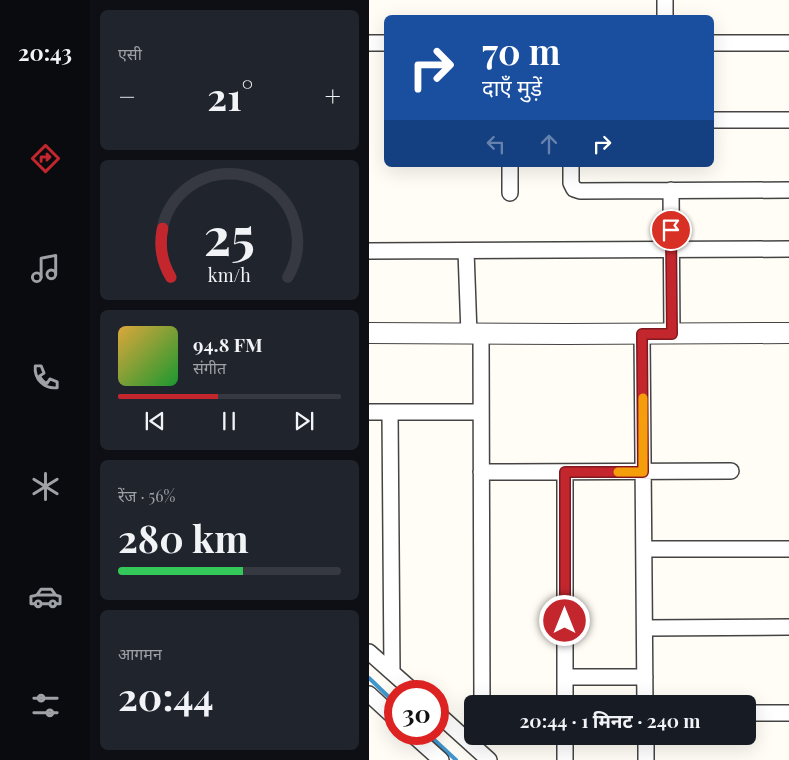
<!DOCTYPE html>
<html lang="hi">
<meta charset="utf-8">
<style>
:root{--surface:#171b24;--page:#20242c;--text:#f1f3f6;--muted:#9ea1a6;--line:#363941;--accent:#c4262e}
body{margin:0;font-family:"Playfair Display","Noto Sans Devanagari",serif;background:var(--page);color:var(--text);height:100vh;display:flex;flex-direction:column;font-size:19px;white-space:nowrap}
*{box-sizing:border-box;margin:0}
p{font-size:16px;color:var(--muted)}
.icon{flex:none;width:28px;height:28px;fill:none;stroke:currentColor;stroke-width:2;stroke-linecap:round;stroke-linejoin:round}
.map{position:relative;flex:1;overflow:hidden}
.drawer{display:flex;flex-direction:column;gap:10px;padding:10px;background:#0d0f14;width:279px}
.drawer>*{flex:none}
.hud{position:absolute;left:15px;top:15px;width:330px;height:152px;border-radius:8px;box-shadow:0 5px 20px #0002;background:#1a4fa0;color:#fff;overflow:hidden}
.speed{position:absolute;left:15px;top:680px;display:flex;gap:10px;font-size:25px;font-weight:700;text-align:center}
.speed>*{display:grid;place-content:center;width:65px;height:65px;border-radius:50%;background:var(--surface);box-shadow:0 5px 20px #0002;line-height:1}
.speed .limit{border:8px solid #d22;background:#fff;color:#111}
.pin{position:absolute;display:grid;place-items:center;width:42px;height:42px;color:#fff;margin:-21px;border:2px solid #fff;border-radius:50%;box-shadow:0 1px 5px #0007}
.me{position:absolute;width:55px;margin:-28px;rotate:0deg;stroke-linejoin:round;filter:drop-shadow(0 0 4px #0008)}
.turn{display:flex;align-items:center;gap:18px;height:105px;padding:0 15px;font-size:22px}
.turn .icon{width:65px;height:65px;stroke-width:2.5}
.turn b{display:block;font-size:35px;line-height:42px}
.lanes{display:flex;align-items:center;height:48px;padding:0 15px;background:#0003;justify-content:center;gap:25px;direction:ltr}
.lanes .off{opacity:.35}
.big{font-size:38px;font-weight:700;line-height:1.1}
.drawer .widget{flex:1;display:flex;flex-direction:column;justify-content:center;gap:8px;min-width:0;padding:0 18px;border-radius:8px;background:var(--page)}
.drawer .dial{align-items:center;gap:0}
.dial svg{height:130px;overflow:visible;fill:none;stroke:var(--line);stroke-width:7;stroke-linecap:round;text-anchor:middle}
.dial text{fill:var(--text);stroke:none}
.song{display:flex;align-items:center;gap:15px}
.cover{width:60px;height:60px;border-radius:8px;background:linear-gradient(135deg,hsl(40 70% 55%),hsl(130 70% 35%))}
.played{height:5px;border-radius:2px;background:linear-gradient(90deg,var(--accent) 45%,var(--line) 45%)}
.keys{display:flex;justify-content:space-around;direction:ltr}
.heat{display:flex;justify-content:space-between;align-items:center;font-size:28px;direction:ltr}
.charge{height:8px;border-radius:4px;background:linear-gradient(90deg,#34c759 56%,var(--line) 0)}
.trip{position:absolute;left:95px;top:695px;width:292px;height:50px;border-radius:8px;background:var(--surface);box-shadow:0 5px 20px #0002;font-weight:700;line-height:50px;text-align:center}
main{display:flex;flex:1;min-height:0}
.tabs{display:flex;flex-direction:column;width:90px;justify-content:space-around;align-items:center;background:#090b0e;color:var(--muted)}
.tabs .icon{width:35px;height:35px}
.tabs .on{color:var(--accent)}
.tabs b{font-size:22px;color:var(--text)}
.map>svg:first-child{display:block}
</style>
<main>
<nav class="tabs">
<b>20:43</b>
<svg class="icon on" aria-label="directions" viewBox="0 0 24 24"><path d="M12 3l9 9-9 9-9-9zM9 14v-3h6M13 9l2 2-2 2"/></svg>
<svg class="icon" aria-label="music" viewBox="0 0 24 24"><path d="M9 18V5l10-2v13"/><circle cx="6" cy="18" r="3"/><circle cx="16" cy="16" r="3"/></svg>
<svg class="icon" aria-label="phone" viewBox="0 0 24 24"><path d="M5 4h4l2 5-3 2q2 4 5 5l2-3 5 2v4C11 20 4 13 5 4z"/></svg>
<svg class="icon" aria-label="climate" viewBox="0 0 24 24"><path d="M12 3v18M4 7l16 10M4 17L20 7"/></svg>
<svg class="icon" aria-label="car" viewBox="0 0 24 24"><path d="M5 17H2v-5l4-1 3-4h7l3 4 3 1v5h-3M9 17h6M6 11h13"/><circle cx="7" cy="17" r="2"/><circle cx="17" cy="17" r="2"/></svg>
<svg class="icon" aria-label="filters" viewBox="0 0 24 24"><path d="M4 7h16M4 17h16"/><circle cx="9" cy="7" r="2"/><circle cx="15" cy="17" r="2"/></svg>
</nav>
<section class="drawer">
<div class="widget"><p>एसी</p>
<div class="heat"><a>−</a><b class="big">21°</b><a>+</a></div>
</div>
<div class="widget dial"><svg viewBox="0 0 100 80">
<path d="M14 69A42 42 0 1 1 86 69"/>
<path d="M14 69A42 42 0 0 1 9 39" stroke="#c4262e"/>
<text x="50" y="56" font-size="32" font-weight="700">25</text>
<text x="50" y="72" font-size="11">km/h</text>
</svg></div>
<div class="widget">
<div class="song"><i class="cover"></i><div><b>94.8 FM</b><p>संगीत</p></div></div>
<div class="played"></div>
<div class="keys"><svg class="icon" aria-label="previous" viewBox="0 0 24 24"><path d="M18 5L8 12l10 7zM5 5v14"/></svg><svg class="icon" aria-label="pause" viewBox="0 0 24 24"><path d="M8 5v14M16 5v14"/></svg><svg class="icon" aria-label="next" viewBox="0 0 24 24"><path d="M6 5l10 7-10 7zM19 5v14"/></svg></div>
</div>
<div class="widget"><p>रेंज · 56%</p><b class="big">280 km</b><div class="charge"></div></div>
<div class="widget"><p>आगमन</p><b class="big">20:44</b></div>
</section>
<div class="map">
<svg width="421" height="760" viewBox="0 0 421 760">
<rect width="100%" height="100%" fill="#fffdf5"/>
<g fill="none" stroke-linecap="round" stroke-linejoin="round">
<!-- stream -->
<path stroke="#3f96cf" stroke-width="4" d="M0 678 26 703
M59 734 87 760"/>
<defs>
<path id="minor" d="M296 0V18
M0 43H18
M342 43H421
M342 120H421
M141 165V193
M202 165V183L205 189 211 191 421 190
M302 190 303 334
M0 251 421 249
M97 251 100 334
M112 334 113 704
M273 334 276 704
M0 412H112
M21 412 23 672
M112 472 362 471
M196 472V704
M275 549H421
M276 628 421 627
M0 652 44 691
M197 677H276
M0 694 26 718
M379 713H421
M69 714 120 760
M43 734 72 760
M277 736V760
M196 760V736"/>
<path id="tertiary" d="M0 333 197 334 421 333"/>
</defs>
<!-- minor casing -->
<use href="#minor" stroke="#444" stroke-width="18"/>
<!-- tertiary casing -->
<use href="#tertiary" stroke="#444" stroke-width="22"/>
<!-- minor -->
<use href="#minor" stroke="#fff" stroke-width="15"/>
<!-- tertiary -->
<use href="#tertiary" stroke="#fff" stroke-width="20"/>
</g>
<g fill="none" stroke-linecap="round" stroke-linejoin="round">
<defs>
<path id="route" d="M196 621V472H274L273 334H303L302 230"/>
</defs>
<!-- route casing -->
<use href="#route" stroke="#7f191e" stroke-width="12"/>
<!-- route -->
<use href="#route" stroke="#c4262e" stroke-width="9"/>
<!-- slow -->
<path stroke="#f59e0b" stroke-width="9" d="M249 472H274V398"/>
</g>
</svg>
<div class="speed"><div class="limit">30</div></div>
<div class="pin" style="left:302px;top:230px;background:#d93025"><svg class="icon" aria-label="arrive" viewBox="0 0 24 24"><path d="M6 21V4h12l-3 4 3 4H6"/></svg></div>
<svg class="me" style="left:196px;top:621px" viewBox="-20 -20 40 40"><circle r="17" fill="#c4262e" stroke="#fff" stroke-width="3"/><path d="M0-11L8 9 0 5-8 9z" fill="#fff"/></svg>
<div class="trip">20:44 · 1 मिनट · 240 m</div>
<div class="hud">
<div class="turn"><svg class="icon" aria-label="right" viewBox="0 0 24 24"><path d="M7 20v-9h11M14 6l5 5-5 5"/></svg><div><b>70 m</b>दाएँ मुड़ें</div></div>
<div class="lanes"><svg class="icon off" aria-label="left" viewBox="0 0 24 24"><path d="M17 20v-9H6M10 6l-5 5 5 5"/></svg><svg class="icon off" aria-label="ahead" viewBox="0 0 24 24"><path d="M12 20V5M6 11l6-6 6 6"/></svg><svg class="icon" aria-label="right" viewBox="0 0 24 24"><path d="M7 20v-9h11M14 6l5 5-5 5"/></svg></div>
</div>
</div>
</main>
